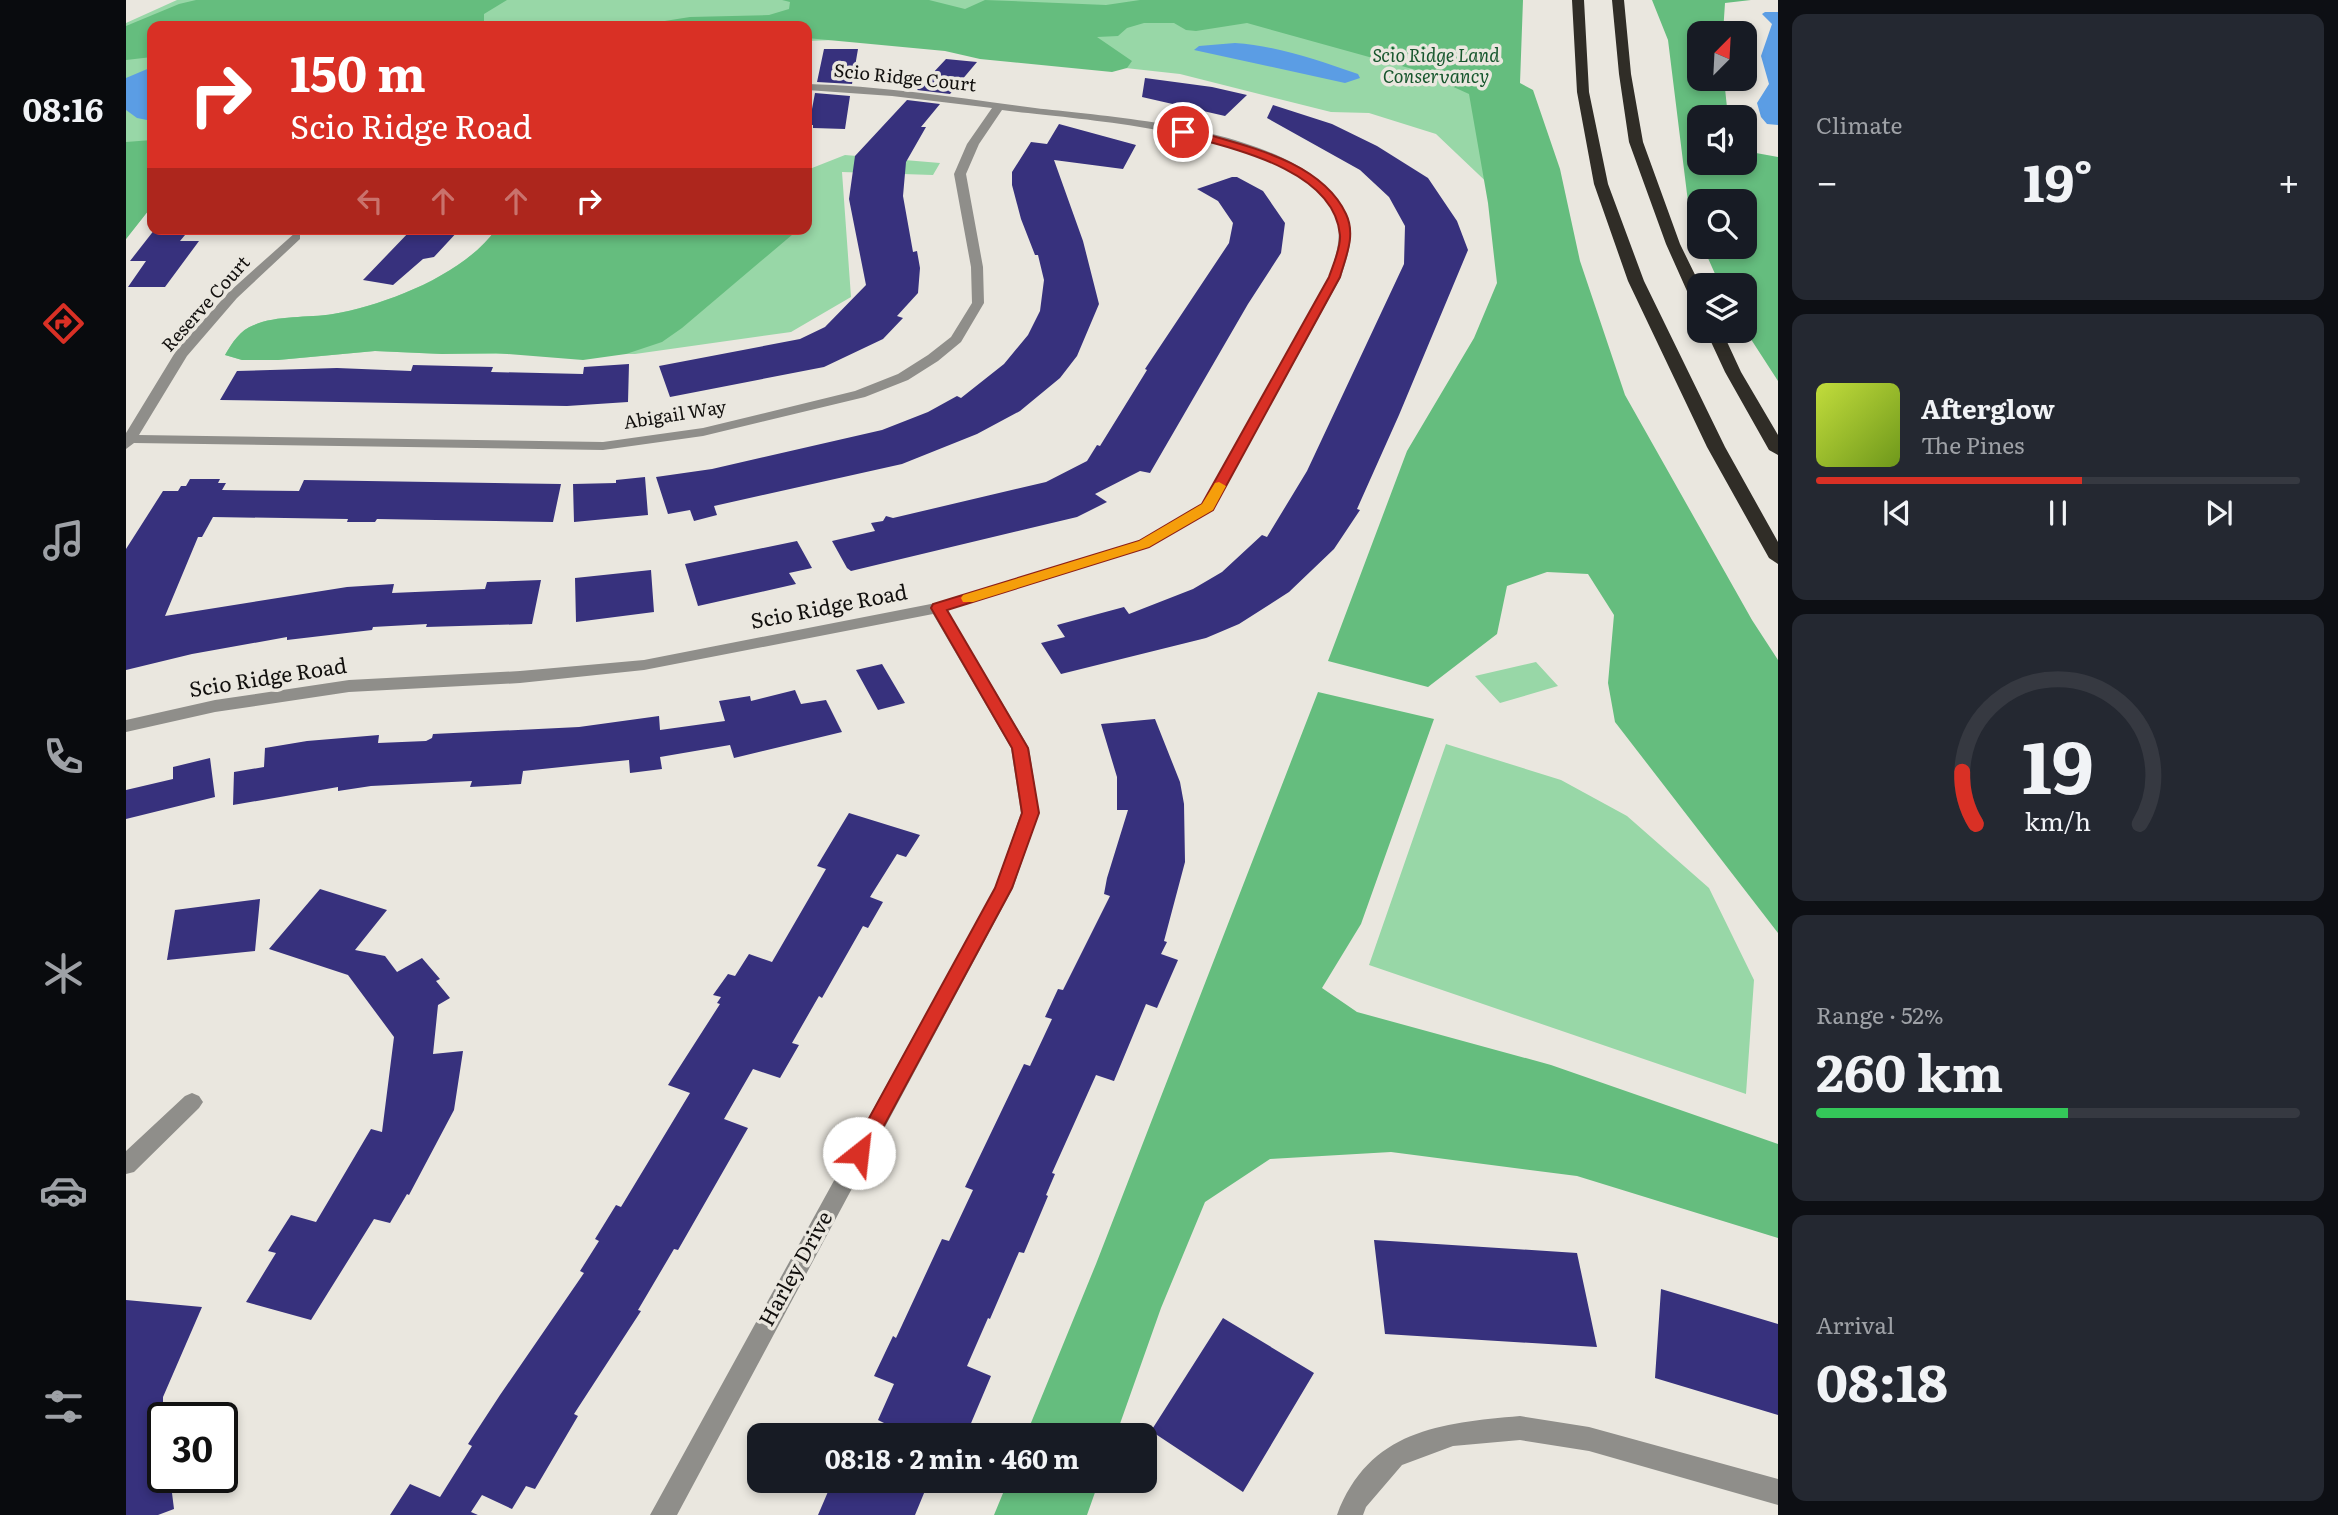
<!DOCTYPE html>
<meta charset="utf-8">
<style>
:root{--surface:#171b24;--page:#242831;--text:#f1f3f6;--muted:#9ea1a6;--line:#363941;--accent:#d93025}
body{margin:0;font-family:Literata,serif;background:var(--page);color:var(--text);height:100vh;display:flex;flex-direction:column;font-size:26px;white-space:nowrap}
*{box-sizing:border-box;margin:0}
p{font-size:23px;color:var(--muted)}
.icon{flex:none;width:38px;height:38px;fill:none;stroke:currentColor;stroke-width:2;stroke-linecap:round;stroke-linejoin:round}
.map{position:relative;flex:1;overflow:hidden}
.side{display:flex;flex-direction:column;gap:14px;padding:14px;background:#0d0f14;width:560px}
.side>*{flex:none}
.banner{position:absolute;left:21px;top:21px;width:665px;height:214px;border-radius:14px;box-shadow:0 4px 10px #0003;background:#d93025;color:#fff;overflow:hidden}
.needle{width:46px;rotate:24deg}
.tools{position:absolute;left:1561px;top:21px;display:grid;gap:14px}
.tools a{display:grid;place-items:center;width:70px;height:70px;border-radius:14px;background:var(--surface);box-shadow:0 4px 10px #0003;font-size:35px}
.speed{position:absolute;left:21px;top:1402px;display:flex;gap:14px;font-size:35px;font-weight:700;text-align:center}
.speed>*{display:grid;place-content:center;width:91px;height:91px;border-radius:50%;background:var(--surface);box-shadow:0 4px 10px #0003;line-height:1}
.speed .limit{border:4px solid #111;border-radius:10px;background:#fff;color:#111}
.pin{position:absolute;display:grid;place-items:center;width:60px;height:60px;color:#fff;margin:-30px;border:4px solid #fff;border-radius:50%;box-shadow:0 2px 7px #0007}
.me{position:absolute;width:77px;margin:-38px;rotate:29deg;stroke-linejoin:round;filter:drop-shadow(0 0 5px #0008)}
.turn{display:flex;align-items:center;gap:24px;height:147px;padding:0 28px;font-size:32px}
.turn .icon{width:91px;height:91px;stroke-width:2.5}
.turn b{display:block;font-size:49px;line-height:60px}
.lanes{display:flex;align-items:center;height:66px;padding:0 28px;background:#0003;justify-content:center;gap:35px;direction:ltr}
.lanes .off{opacity:.35}
.big{font-size:52px;font-weight:700;line-height:1.1}
.side .card{flex:1;display:flex;flex-direction:column;justify-content:center;gap:10px;min-width:0;padding:0 24px;border-radius:14px;background:var(--page)}
.side .dial{align-items:center;gap:0}
.dial svg{height:182px;overflow:visible;fill:none;stroke:var(--line);stroke-width:7;stroke-linecap:round;text-anchor:middle}
.dial text{fill:var(--text);stroke:none}
.song{display:flex;align-items:center;gap:21px}
.cover{width:84px;height:84px;border-radius:10px;background:linear-gradient(135deg,hsl(70 70% 55%),hsl(80 70% 35%))}
.played{height:7px;border-radius:4px;background:linear-gradient(90deg,var(--accent) 55%,var(--line) 55%)}
.keys{display:flex;justify-content:space-around;direction:ltr}
.heat{display:flex;justify-content:space-between;align-items:center;font-size:38px;direction:ltr}
.charge{height:10px;border-radius:5px;background:linear-gradient(90deg,#34c759 52%,var(--line) 0)}
.trip{position:absolute;left:621px;top:1423px;width:410px;height:70px;border-radius:14px;background:var(--surface);box-shadow:0 4px 10px #0003;font-weight:700;line-height:70px;text-align:center}
main{display:flex;flex:1;min-height:0}
.dock{display:flex;flex-direction:column;width:126px;justify-content:space-around;align-items:center;background:#090b0e;color:var(--muted)}
.dock .icon{width:49px;height:49px}
.dock .current{color:var(--accent)}
.dock b{font-size:32px;color:var(--text)}
.map>svg:first-child{display:block}
</style>
<main>
<nav class="dock">
<b>08:16</b>
<svg class="icon current" aria-label="directions" viewBox="0 0 24 24"><path d="M12 3l9 9-9 9-9-9zM9 14v-3h6M13 9l2 2-2 2"/></svg>
<svg class="icon" aria-label="music" viewBox="0 0 24 24"><path d="M9 18V5l10-2v13"/><circle cx="6" cy="18" r="3"/><circle cx="16" cy="16" r="3"/></svg>
<svg class="icon" aria-label="phone" viewBox="0 0 24 24"><path d="M5 4h4l2 5-3 2q2 4 5 5l2-3 5 2v4C11 20 4 13 5 4z"/></svg>
<svg class="icon" aria-label="climate" viewBox="0 0 24 24"><path d="M12 3v18M4 7l16 10M4 17L20 7"/></svg>
<svg class="icon" aria-label="car" viewBox="0 0 24 24"><path d="M5 17H2v-5l4-1 3-4h7l3 4 3 1v5h-3M9 17h6M6 11h13"/><circle cx="7" cy="17" r="2"/><circle cx="17" cy="17" r="2"/></svg>
<svg class="icon" aria-label="filters" viewBox="0 0 24 24"><path d="M4 7h16M4 17h16"/><circle cx="9" cy="7" r="2"/><circle cx="15" cy="17" r="2"/></svg>
</nav>
<div class="map">
<svg width="1652" height="1515" viewBox="0 0 1652 1515">
<rect width="100%" height="100%" fill="#eae7df"/>
<!-- green -->
<path fill="#98d7a7" d="M51 0H1382L1391 211 1310 134 1243 113 1205 112 1054 74 736 39 681 41V26H26V206L0 239V23Z
M719 155 814 163 807 175 716 172 725 297 665 332 509 354H316L249 351 152 360H116L99 355C106 343 114 330 128 325 151 315 182 318 207 314 260 305 339 274 370 229H681V170Z
M1410 662 1432 686 1374 703 1349 676Z
M1320 744 1435 780 1501 816 1583 888 1628 980 1620 1094 1243 965Z"/>
<!-- forest -->
<path fill="#65bd7e" d="M70 0H381L358 14V26H26V57L0 60V26L53 4Z
M656 0H803L839 9 859 0 980 5 1014 0H1397L1394 83 1407 90 1434 169 1454 261 1499 395 1626 620 1652 660V933L1489 722 1482 683 1488 615 1462 574 1421 572 1381 586 1371 634 1302 687 1202 661 1281 451 1348 338 1371 283 1362 203 1343 94 1290 70 1121 23 1070 31 1060 30 1048 23H1018L1001 28 992 36 971 37 1006 61 1001 68 986 72 854 59 819 51 681 38V26H507L564 17 643 15 663 9 664 2Z
M1526 0H1625L1599 3 1597 33H1573V79H1598L1602 117H1573V163H1619V151L1652 157V381L1619 330V285H1594L1577 247H1619V201H1573V238L1564 218 1542 40Z
M26 140V206L0 239V142Z
M370 229H673L556 328 536 342 500 354 457 360 370 353 316 354 249 351 152 360H116L99 355C106 343 114 330 128 325 151 315 182 318 207 314 260 305 339 274 370 229Z
M1192 692 1308 719 1235 924 1196 988 1231 1012 1425 1065 1652 1144V1238L1451 1176 1265 1152 1144 1159 1079 1202 1035 1308 990 1435H900L970 1264Z
M882 1481V1480L973 1481 961 1515H868Z"/>
<!-- water -->
<path fill="#5b9de4" d="M1639 12H1652V125L1641 124 1635 117 1631 103 1643 84 1635 56 1646 24 1636 14Z
M1109 43C1152 46 1191 60 1232 74L1234 78 1219 83 1068 50 1073 46Z
M26 67V121L11 118 0 110V78Z"/>
<!-- building -->
<path fill="#37317d" d="M698 49H732L726 84 691 82Z
M820 59 851 62 824 94 791 90Z
M1019 78 1086 87 1121 95 1099 116 1016 97Z
M689 93 724 96 719 129 687 128V125H683Z
M781 100 814 104 795 127H800L780 162 777 196 787 252 791 251 794 268 792 293 771 316 777 318 757 339 698 367 544 397 533 366 674 339 699 327 740 285 723 199 729 156Z
M1147 105 1206 124 1251 146 1302 178 1331 221 1342 250 1273 415 1231 509 1234 510 1208 549 1163 592 1113 624 1080 638 935 674 915 643 939 637 931 625 998 607 1003 614 1067 589 1096 572 1136 535 1141 537 1181 471 1278 264 1279 226 1263 197 1234 170 1141 118Z
M933 124 1010 145 997 169 928 160 957 241 973 304 951 356 934 378 894 411 851 434 776 464 588 506 591 515 568 521 564 510 542 514 530 477 586 469 756 430 802 412 831 396 835 398 878 364 902 335 914 311 918 280 912 255H909L895 219 886 185V172L905 142 921 144Z
M1106 177H1111L1137 191 1159 223 1155 253 1122 304 1024 473 1014 471 969 494 981 502 951 517 725 571 721 568 706 541 749 531 745 523 757 521 760 516 767 518 920 482 961 461 971 445 974 446 1021 370 1019 369 1103 243 1107 223 1092 201 1071 189Z
M29 229H64L54 241H73L39 287H2L20 261H4Z
M286 229H334L308 257 297 259 267 285 237 280Z
M503 364 502 402 441 406 94 400 111 371 211 368 285 371 287 365 367 367 365 372 457 374 458 367Z
M519 477 522 515 448 522 447 484 490 483V480Z
M64 479H94L92 483H100L96 490 173 491 178 480 435 484 427 522 251 519 249 522H221L222 519 87 517 76 537H72L39 616 221 587 268 584 266 593 359 589 361 582 415 580 406 624 300 627 301 624 247 627 246 630 161 640V637L66 654 0 670V549L37 491H52L55 486H60Z
M671 541 686 568 663 573 670 584 572 606 559 564Z
M525 570 528 612 450 622 449 578Z
M756 664 779 703 752 710 730 670Z
M669 690 675 704 700 700 716 732 608 758 604 745 534 757 536 769 504 773 503 760 397 771 395 784 344 787 346 781 245 786 212 791V787L107 805 108 772 138 767 139 748 181 741 253 735 252 743 300 741 306 738 307 734 453 727 533 716 534 730 599 721 593 701 624 696 625 701Z
M1029 719 1054 782 1058 804 1059 862 1038 941 1041 942 1035 954 1052 960 1031 1008 1020 1004 988 1081 970 1075 926 1173 929 1174 920 1195 922 1196 898 1253 893 1252 864 1319 862 1318 841 1366 865 1376 840 1435H755L760 1424 752 1420 768 1384 748 1376 767 1336 770 1338 816 1239 823 1241 847 1190 839 1187 898 1064 904 1066 926 1019 919 1017 932 989 937 990 984 896 978 894 981 878 1002 810H991V777L975 724Z
M84 758 89 797 0 819V790L47 779V767Z
M723 813 794 835 780 857 771 854 744 897 757 902 742 928 737 926 696 998 693 996 666 1043 673 1045 654 1078 627 1069 598 1119 622 1128 552 1250 548 1249 512 1310 515 1311 448 1414 452 1416 409 1489 400 1486 386 1509 356 1495 345 1512 352 1515H264L284 1484 314 1497 346 1446 342 1444 374 1395 458 1273 454 1271 473 1241 469 1239 490 1205 495 1207 564 1093 542 1085 594 1004 591 1003 595 997 587 995 602 974 609 976 623 954 646 962 700 869 691 866Z
M194 889 261 910 229 950 259 956 271 972 296 958 314 979 310 981 324 998 312 1005 307 1054 337 1051 328 1110 283 1195 281 1194 264 1223 248 1219 185 1320 120 1302 150 1253 142 1251 165 1215 190 1222 245 1129 256 1132 268 1037 222 975 143 949Z
M134 899 129 951 41 960 49 910Z
M1248 1240 1451 1253 1471 1347 1259 1334Z
M1535 1289 1652 1324V1415L1529 1378Z
M0 1300 76 1307 37 1397V1477H44L48 1509 32 1515H0Z
M1097 1318 1188 1373 1117 1492 1025 1431Z
M707 1480H801L803 1481 789 1515H692Z"/>
<g fill="none" stroke-linecap="round" stroke-linejoin="round">
<!-- minor -->
<path fill="#8f8e8a" fill-rule="evenodd" d="M681 84C758 86 833 98 909 108 992 118 1180 128 1221 215 1230 235 1221 257 1215 277L1087 510 1023 547 821 610 903 748 913 813 887 888 551 1515H524L869 888 895 813 885 748 807 614 518 670 394 683 223 692 89 712 0 732V720L89 700 223 680 394 671 518 660 810 603 1013 541 1076 504 1203 277C1209 259 1216 239 1211 220 1184 132 952 120 876 110L853 144 840 174 857 267 858 303 835 342 812 361 782 380 739 397 577 436 477 450 8 443 0 449V433L50 351 103 292 170 232 174 233V239L111 298 61 356 13 435 477 442 577 428 729 391 772 374 802 355 825 337 846 303 845 267 828 174 841 144 866 108 766 96 681 90Z
M66 1093 73 1096 77 1102 73 1108 8 1172 0 1174V1151L59 1096Z
M1394 1416 1463 1427 1652 1479V1505L1463 1451 1394 1440 1327 1446 1276 1465 1240 1507 1237 1515H1211C1243 1430 1314 1423 1394 1416Z"/>
<!-- highway -->
<path fill="#302d27" fill-rule="evenodd" d="M1446 0H1458L1463 92 1482 184 1518 281 1599 447 1652 542V564L1643 558 1581 447 1502 281 1468 184 1451 92Z
M1486 0H1498L1505 74 1517 142 1554 244 1574 285 1573 305 1565 300 1540 244 1503 142 1493 74Z
M1580 331H1596L1615 372 1652 435V455L1643 450 1599 372Z"/>
</g>
<!-- route -->
<path fill="#d93025" stroke="#8d1f18" stroke-width="2" d="M1053 129C1065 128 1078 134 1090 137 1136 150 1198 167 1220 214 1230 235 1220 256 1214 277L1087 510 1023 547 821 610 902 748 913 813 886 888 740 1159 733 1162 726 1159 724 1153 869 888 896 813 886 748 805 608 807 604 1013 541 1076 504 1203 277C1207 265 1215 248 1214 235 1208 169 1105 148 1053 134Z"/>
<!-- slow -->
<path fill="#f59e0b" d="M1093 482 1100 486 1087 510 1023 547 847 602H837L835 598 837 595 1013 541 1076 504 1089 483Z"/>
<g text-anchor="middle" stroke-width="7" stroke-linejoin="round" paint-order="stroke">
<!-- far-park labels -->
<g font-size="18" font-style="italic" fill="#17562d" stroke="#eae7df">
<text x="1310" y="62">Scio Ridge Land<tspan x="1310" dy="21">Conservancy</tspan></text>
</g>
<!-- far-street labels -->
<g font-size="18" fill="#12100e" stroke="#eae7df">
<text transform="translate(779 78) rotate(6)" y="6">Scio Ridge Court</text>
<text transform="translate(80 304) rotate(-48)" y="6">Reserve Court</text>
<text transform="translate(549 415) rotate(-9)" y="6">Abigail Way</text>
</g>
<!-- street labels -->
<g font-size="21" fill="#12100e" stroke="#eae7df">
<text transform="translate(703 607) rotate(-11)" y="7">Scio Ridge Road</text>
<text transform="translate(142 678) rotate(-9)" y="7">Scio Ridge Road</text>
<text transform="translate(670 1269) rotate(-61)" y="7">Harley Drive</text>
</g>
</g>
</svg>
<div class="tools">
<a><svg class="needle" viewBox="-14 -14 28 28"><path d="M0-13l5 13h-10z" fill="#e53935"/><path d="M0 13l5-13h-10z" fill="#9ea1a6"/></svg></a>
<a><svg class="icon" aria-label="sound" viewBox="0 0 24 24"><path d="M4 9h4l5-4v14l-5-4H4zM17 9q2 3 0 6"/></svg></a>
<a><svg class="icon" aria-label="search" viewBox="0 0 24 24"><circle cx="10" cy="10" r="6"/><path d="M15 15l6 6"/></svg></a>
<a><svg class="icon" aria-label="layers" viewBox="0 0 24 24"><path d="M12 4l9 5-9 5-9-5zM3 14l9 5 9-5"/></svg></a>
</div>
<div class="speed"><div class="limit">30</div></div>
<div class="pin" style="left:1057px;top:132px;background:#d93025"><svg class="icon" aria-label="arrive" viewBox="0 0 24 24"><path d="M6 21V4h12l-3 4 3 4H6"/></svg></div>
<svg class="me" style="left:733px;top:1153px" viewBox="-20 -20 40 40"><circle r="19" fill="#fff"/><path d="M0-13L10 11 0 6-10 11z" fill="#d93025"/></svg>
<div class="trip">08:18 · 2 min · 460 m</div>
<div class="banner">
<div class="turn"><svg class="icon" aria-label="right" viewBox="0 0 24 24"><path d="M7 20v-9h11M14 6l5 5-5 5"/></svg><div><b>150 m</b>Scio Ridge Road</div></div>
<div class="lanes"><svg class="icon off" aria-label="left" viewBox="0 0 24 24"><path d="M17 20v-9H6M10 6l-5 5 5 5"/></svg><svg class="icon off" aria-label="ahead" viewBox="0 0 24 24"><path d="M12 20V5M6 11l6-6 6 6"/></svg><svg class="icon off" aria-label="ahead" viewBox="0 0 24 24"><path d="M12 20V5M6 11l6-6 6 6"/></svg><svg class="icon" aria-label="right" viewBox="0 0 24 24"><path d="M7 20v-9h11M14 6l5 5-5 5"/></svg></div>
</div>
</div>
<section class="side">
<div class="card"><p>Climate</p>
<div class="heat"><a>−</a><b class="big">19°</b><a>+</a></div>
</div>
<div class="card">
<div class="song"><i class="cover"></i><div><b>Afterglow</b><p>The Pines</p></div></div>
<div class="played"></div>
<div class="keys"><svg class="icon" aria-label="previous" viewBox="0 0 24 24"><path d="M18 5L8 12l10 7zM5 5v14"/></svg><svg class="icon" aria-label="pause" viewBox="0 0 24 24"><path d="M8 5v14M16 5v14"/></svg><svg class="icon" aria-label="next" viewBox="0 0 24 24"><path d="M6 5l10 7-10 7zM19 5v14"/></svg></div>
</div>
<div class="card dial"><svg viewBox="0 0 100 80">
<path d="M14 69A42 42 0 1 1 86 69"/>
<path d="M14 69A42 42 0 0 1 8 46" stroke="#d93025"/>
<text x="50" y="56" font-size="32" font-weight="700">19</text>
<text x="50" y="72" font-size="11">km/h</text>
</svg></div>
<div class="card"><p>Range · 52%</p><b class="big">260 km</b><div class="charge"></div></div>
<div class="card"><p>Arrival</p><b class="big">08:18</b></div>
</section>
</main>
